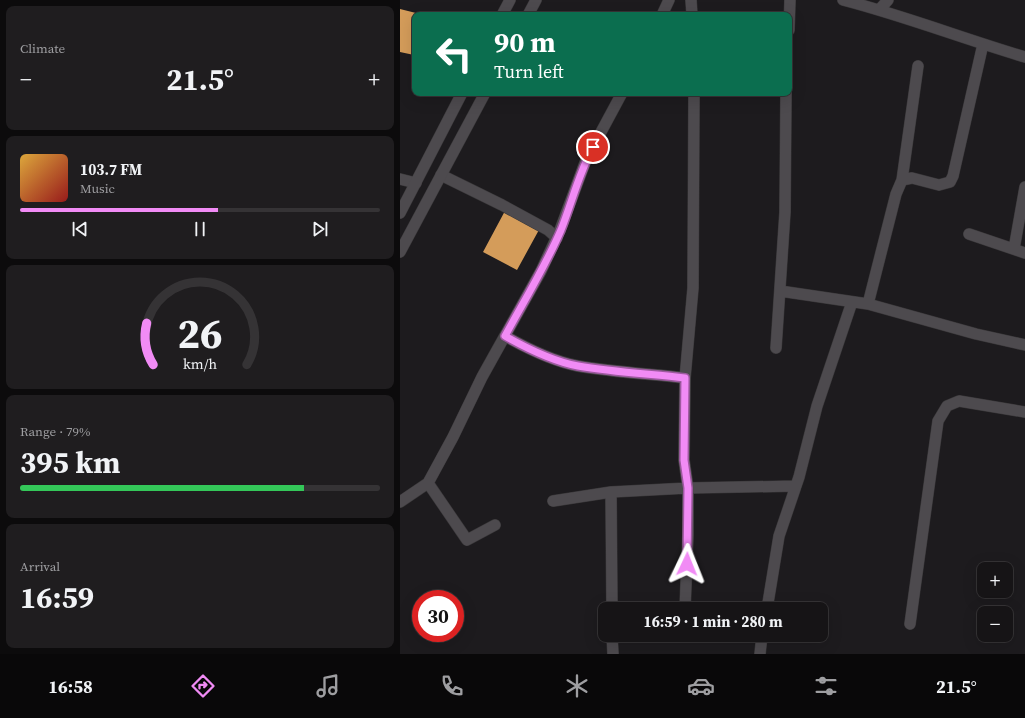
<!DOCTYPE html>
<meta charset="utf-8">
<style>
:root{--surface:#161416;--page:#1f1d1f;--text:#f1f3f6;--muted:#9e9ea1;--line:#353335;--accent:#f18bf5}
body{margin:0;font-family:"Source Serif 4",serif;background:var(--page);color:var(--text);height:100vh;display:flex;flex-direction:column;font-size:15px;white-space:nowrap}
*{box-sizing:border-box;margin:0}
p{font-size:13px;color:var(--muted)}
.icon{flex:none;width:22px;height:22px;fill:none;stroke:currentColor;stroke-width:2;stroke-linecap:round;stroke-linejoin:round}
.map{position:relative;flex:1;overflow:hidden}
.drawer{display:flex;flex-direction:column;gap:6px;padding:6px;background:#0c0b0c;width:400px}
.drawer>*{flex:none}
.hud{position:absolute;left:12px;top:12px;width:380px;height:84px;border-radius:8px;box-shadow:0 4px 16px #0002,0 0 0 1px var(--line);background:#0b6e4f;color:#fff;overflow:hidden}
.fabs{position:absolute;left:577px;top:562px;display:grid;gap:8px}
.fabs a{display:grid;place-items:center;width:36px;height:36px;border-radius:8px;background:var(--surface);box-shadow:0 4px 16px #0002,0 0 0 1px var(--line);font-size:20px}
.speed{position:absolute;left:12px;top:590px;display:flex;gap:8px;font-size:20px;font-weight:700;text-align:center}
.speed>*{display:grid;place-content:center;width:52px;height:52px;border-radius:50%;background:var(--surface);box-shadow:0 4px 16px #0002,0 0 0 1px var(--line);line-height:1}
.speed .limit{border:6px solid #d22;background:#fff;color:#111}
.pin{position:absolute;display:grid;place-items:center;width:34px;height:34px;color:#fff;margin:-17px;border:2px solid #fff;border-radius:50%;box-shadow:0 1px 4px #0007}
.me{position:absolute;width:44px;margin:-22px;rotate:2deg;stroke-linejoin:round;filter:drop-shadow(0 0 3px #0008)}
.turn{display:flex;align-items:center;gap:14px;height:84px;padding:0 16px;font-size:18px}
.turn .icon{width:52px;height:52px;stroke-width:2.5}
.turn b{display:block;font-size:28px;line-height:34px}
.big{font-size:30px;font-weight:700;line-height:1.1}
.drawer .tile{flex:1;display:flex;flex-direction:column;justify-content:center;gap:6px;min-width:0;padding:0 14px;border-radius:8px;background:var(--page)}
.drawer .dial{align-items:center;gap:0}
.dial svg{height:104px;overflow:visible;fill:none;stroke:var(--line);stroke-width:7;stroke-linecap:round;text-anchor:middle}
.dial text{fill:var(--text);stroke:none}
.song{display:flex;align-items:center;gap:12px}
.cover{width:48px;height:48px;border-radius:6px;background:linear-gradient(135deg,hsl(40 70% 55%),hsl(0 70% 35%))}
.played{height:4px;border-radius:2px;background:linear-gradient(90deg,var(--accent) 55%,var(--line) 55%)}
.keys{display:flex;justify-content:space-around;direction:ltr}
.heat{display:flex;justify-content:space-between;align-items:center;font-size:22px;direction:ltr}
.charge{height:6px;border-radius:3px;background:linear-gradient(90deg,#34c759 79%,var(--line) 0)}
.trip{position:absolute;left:198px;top:602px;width:230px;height:40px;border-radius:8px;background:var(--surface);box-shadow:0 4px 16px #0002,0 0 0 1px var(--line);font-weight:700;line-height:40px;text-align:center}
.tab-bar{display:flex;height:64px;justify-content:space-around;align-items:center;background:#090809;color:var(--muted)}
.tab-bar .icon{width:28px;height:28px}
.tab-bar .active{color:var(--accent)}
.tab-bar b{font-size:18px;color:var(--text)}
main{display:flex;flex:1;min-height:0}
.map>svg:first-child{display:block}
</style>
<main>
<section class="drawer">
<div class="tile"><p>Climate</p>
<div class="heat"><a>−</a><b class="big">21.5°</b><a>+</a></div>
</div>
<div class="tile">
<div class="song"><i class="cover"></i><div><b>103.7 FM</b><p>Music</p></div></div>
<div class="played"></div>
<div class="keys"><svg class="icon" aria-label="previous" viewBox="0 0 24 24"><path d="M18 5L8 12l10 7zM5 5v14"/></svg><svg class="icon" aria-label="pause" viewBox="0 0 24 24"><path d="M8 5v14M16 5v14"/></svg><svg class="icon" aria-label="next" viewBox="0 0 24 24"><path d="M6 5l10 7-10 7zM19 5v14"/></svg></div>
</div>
<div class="tile dial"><svg viewBox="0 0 100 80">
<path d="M14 69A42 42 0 1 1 86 69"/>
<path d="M14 69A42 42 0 0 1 9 37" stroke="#f18bf5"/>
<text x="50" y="56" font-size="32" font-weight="700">26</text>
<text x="50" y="72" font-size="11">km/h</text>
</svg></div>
<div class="tile"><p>Range · 79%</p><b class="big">395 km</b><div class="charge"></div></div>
<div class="tile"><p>Arrival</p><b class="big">16:59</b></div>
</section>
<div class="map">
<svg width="625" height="654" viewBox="0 0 625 654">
<rect width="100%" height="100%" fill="#1d1b1e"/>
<!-- building -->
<path fill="#d49c5a" d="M0 9 20 14 15 15V51L14 55 0 52Z
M106 209 140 228 117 270 83 252Z"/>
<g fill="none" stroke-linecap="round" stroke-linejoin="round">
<defs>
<path id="minor" d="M291 0 292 15
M443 0C505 16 564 39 625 57
M479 10 488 0
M262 15 269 0
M389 30 390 0
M41 175 102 205 148 230 157 238
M0 179 16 183
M502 180 518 66
M569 234 625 253
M614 249 625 187
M380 291 468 304 576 334 625 345
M468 304 496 194 502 180 512 178 539 185 550 182 553 176 583 44
M105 336C128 349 152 361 178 366 213 372 250 374 285 378
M376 348 385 212 386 93
M28 483 67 540 95 525
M211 492 212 609
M153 501 211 492 288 488 396 486
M0 502 28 483 53 437 82 377 141 271 160 230 186 160 222 93
M285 609 288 535V488L284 460 285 378 293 288 294 93
M367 609 379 536 399 477 417 406 452 302
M510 624 538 421 547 406 559 401 625 412
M212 635 213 654
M360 654 362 635"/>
<path id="secondary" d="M102 15 110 0
M128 15 136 0
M0 213 62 93
M0 252 85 93"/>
</defs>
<!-- minor casing -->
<use href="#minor" stroke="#393739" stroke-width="12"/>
<!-- secondary casing -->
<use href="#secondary" stroke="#393739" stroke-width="12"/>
<!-- minor -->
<use href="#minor" stroke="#4d4a4e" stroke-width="11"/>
<!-- secondary -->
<use href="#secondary" stroke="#4d4a4e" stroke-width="11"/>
</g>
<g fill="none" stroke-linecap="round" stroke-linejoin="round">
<defs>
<path id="route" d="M193 147C179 173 172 202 161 230 145 267 124 301 105 336 128 349 152 361 178 366 213 372 250 374 285 378L284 460 288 488 287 564"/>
</defs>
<!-- route casing -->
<use href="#route" stroke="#9d5a9f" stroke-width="10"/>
<!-- route -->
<use href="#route" stroke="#f18bf5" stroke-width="7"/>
</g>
</svg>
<div class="fabs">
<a>+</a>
<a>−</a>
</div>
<div class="speed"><div class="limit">30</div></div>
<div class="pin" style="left:193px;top:147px;background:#d93025"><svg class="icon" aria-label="arrive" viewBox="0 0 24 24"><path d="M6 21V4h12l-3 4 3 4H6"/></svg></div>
<svg class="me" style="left:287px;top:564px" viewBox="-20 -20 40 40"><path d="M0-17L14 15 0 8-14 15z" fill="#f18bf5" stroke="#fff" stroke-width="4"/></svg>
<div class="trip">16:59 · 1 min · 280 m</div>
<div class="hud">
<div class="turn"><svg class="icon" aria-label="left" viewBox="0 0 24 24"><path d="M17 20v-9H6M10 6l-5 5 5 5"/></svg><div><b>90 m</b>Turn left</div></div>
</div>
</div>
</main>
<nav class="tab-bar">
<b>16:58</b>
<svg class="icon active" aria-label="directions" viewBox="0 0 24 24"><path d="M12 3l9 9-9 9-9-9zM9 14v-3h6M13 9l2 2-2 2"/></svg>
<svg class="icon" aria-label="music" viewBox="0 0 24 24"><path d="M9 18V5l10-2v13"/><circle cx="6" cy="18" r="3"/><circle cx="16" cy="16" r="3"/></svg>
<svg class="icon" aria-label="phone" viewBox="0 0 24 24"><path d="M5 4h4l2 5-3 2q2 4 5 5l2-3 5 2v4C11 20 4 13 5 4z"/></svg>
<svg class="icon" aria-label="climate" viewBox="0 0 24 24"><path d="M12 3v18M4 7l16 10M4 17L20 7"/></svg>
<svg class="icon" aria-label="car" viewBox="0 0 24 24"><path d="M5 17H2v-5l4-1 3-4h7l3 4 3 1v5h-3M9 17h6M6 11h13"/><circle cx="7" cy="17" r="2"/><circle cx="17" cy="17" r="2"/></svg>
<svg class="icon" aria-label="filters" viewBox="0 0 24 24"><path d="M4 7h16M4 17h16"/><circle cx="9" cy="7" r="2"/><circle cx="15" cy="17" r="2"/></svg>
<b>21.5°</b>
</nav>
